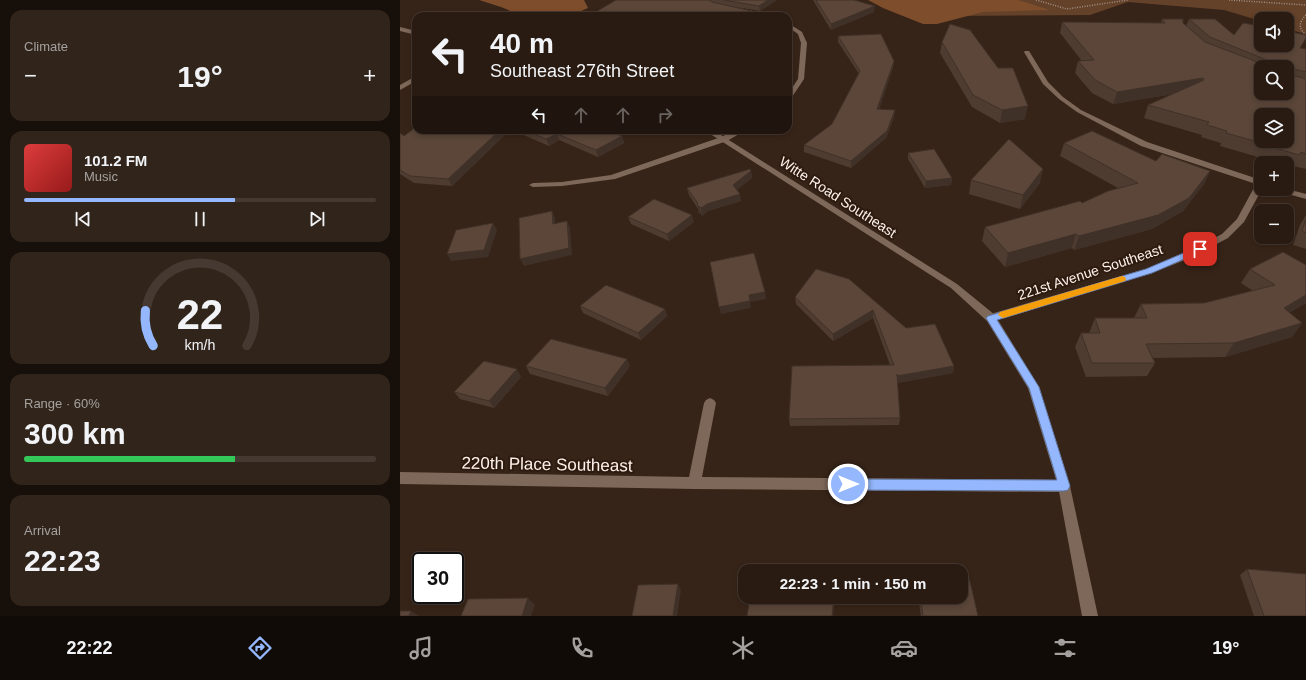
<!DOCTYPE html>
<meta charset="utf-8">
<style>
:root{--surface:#291b12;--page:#31241b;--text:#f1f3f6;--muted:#a5a19f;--line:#453932;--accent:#94b7fd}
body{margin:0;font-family:Arial,sans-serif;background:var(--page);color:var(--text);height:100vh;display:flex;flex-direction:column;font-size:15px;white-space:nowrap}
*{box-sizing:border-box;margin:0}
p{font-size:13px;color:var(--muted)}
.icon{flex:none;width:22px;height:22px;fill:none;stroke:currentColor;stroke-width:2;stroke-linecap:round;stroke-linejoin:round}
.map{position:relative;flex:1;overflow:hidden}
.panel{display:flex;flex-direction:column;gap:10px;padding:10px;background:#170f0a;width:400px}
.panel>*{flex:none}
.top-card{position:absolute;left:12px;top:12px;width:380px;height:122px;border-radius:12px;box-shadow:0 2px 6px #0003,0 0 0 1px var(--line);background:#291b12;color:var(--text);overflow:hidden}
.controls{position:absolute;left:854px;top:12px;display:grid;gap:8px}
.controls a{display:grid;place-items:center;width:40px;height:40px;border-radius:8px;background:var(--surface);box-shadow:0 2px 6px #0003,0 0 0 1px var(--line);font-size:20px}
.speed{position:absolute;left:12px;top:552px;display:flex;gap:8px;font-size:20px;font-weight:700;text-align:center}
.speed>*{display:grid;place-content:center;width:52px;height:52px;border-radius:50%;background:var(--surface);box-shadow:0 2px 6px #0003,0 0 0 1px var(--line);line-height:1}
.speed .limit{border:2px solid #111;border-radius:6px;background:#fff;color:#111}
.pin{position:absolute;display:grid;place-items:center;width:34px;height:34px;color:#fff;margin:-17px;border-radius:8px;box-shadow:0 2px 6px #0006}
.me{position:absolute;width:44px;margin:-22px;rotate:90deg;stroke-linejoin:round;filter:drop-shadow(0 0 3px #0008)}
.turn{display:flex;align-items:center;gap:14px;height:84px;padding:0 12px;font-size:18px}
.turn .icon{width:52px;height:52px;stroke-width:2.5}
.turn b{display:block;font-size:28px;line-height:34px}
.lanes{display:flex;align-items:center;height:38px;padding:0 12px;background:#0003;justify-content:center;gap:20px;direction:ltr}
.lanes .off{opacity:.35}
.big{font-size:30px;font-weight:700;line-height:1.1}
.panel .card{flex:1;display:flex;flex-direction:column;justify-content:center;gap:6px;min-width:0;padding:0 14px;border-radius:12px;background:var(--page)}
.panel .dial{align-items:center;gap:0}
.dial svg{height:104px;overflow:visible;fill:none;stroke:var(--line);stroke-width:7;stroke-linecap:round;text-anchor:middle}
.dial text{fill:var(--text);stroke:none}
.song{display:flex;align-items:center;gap:12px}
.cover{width:48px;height:48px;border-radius:6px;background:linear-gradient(135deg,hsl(0 70% 55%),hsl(0 70% 35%))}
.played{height:4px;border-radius:2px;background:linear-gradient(90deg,var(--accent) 60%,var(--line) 60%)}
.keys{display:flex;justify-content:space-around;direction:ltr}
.heat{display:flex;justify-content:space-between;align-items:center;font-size:22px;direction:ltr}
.charge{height:6px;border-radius:3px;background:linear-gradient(90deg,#34c759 60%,var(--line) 0)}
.trip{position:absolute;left:338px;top:564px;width:230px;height:40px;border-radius:12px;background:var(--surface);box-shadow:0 2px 6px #0003,0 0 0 1px var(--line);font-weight:700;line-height:40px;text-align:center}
.menu{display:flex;height:64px;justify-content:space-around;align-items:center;background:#100b07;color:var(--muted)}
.menu .icon{width:28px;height:28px}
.menu .current{color:var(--accent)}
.menu b{font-size:18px;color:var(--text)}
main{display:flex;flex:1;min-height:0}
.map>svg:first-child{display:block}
</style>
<main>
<section class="panel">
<div class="card"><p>Climate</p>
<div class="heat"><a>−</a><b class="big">19°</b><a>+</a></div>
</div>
<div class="card">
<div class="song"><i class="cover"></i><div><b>101.2 FM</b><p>Music</p></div></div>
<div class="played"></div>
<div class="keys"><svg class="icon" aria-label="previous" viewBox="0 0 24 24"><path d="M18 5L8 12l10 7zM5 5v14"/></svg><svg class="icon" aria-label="pause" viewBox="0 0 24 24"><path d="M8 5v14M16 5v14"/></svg><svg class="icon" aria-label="next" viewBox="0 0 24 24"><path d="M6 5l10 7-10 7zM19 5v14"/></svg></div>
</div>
<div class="card dial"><svg viewBox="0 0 100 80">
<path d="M14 69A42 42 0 1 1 86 69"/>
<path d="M14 69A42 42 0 0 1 8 42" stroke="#94b7fd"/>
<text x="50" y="56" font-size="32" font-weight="700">22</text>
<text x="50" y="72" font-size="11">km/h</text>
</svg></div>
<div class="card"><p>Range · 60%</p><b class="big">300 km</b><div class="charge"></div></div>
<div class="card"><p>Arrival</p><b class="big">22:23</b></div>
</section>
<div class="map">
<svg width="906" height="616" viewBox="0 0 906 616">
<rect width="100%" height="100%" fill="#372418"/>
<!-- green -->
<path fill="#644129" d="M545 0H906V34L887 29V19H861V21L824 10 728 2 690 15 550 16Z"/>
<!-- forest -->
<path fill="#7e4d2b" d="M79 0H184L188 8 170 16H122L101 7Z
M468 0H618L650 10 583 12 537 24H523L483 8Z"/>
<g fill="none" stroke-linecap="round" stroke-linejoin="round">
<!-- path -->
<path stroke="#a29288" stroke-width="1.5" stroke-dasharray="1 1.5" stroke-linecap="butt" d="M636 0 667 9 728 0
M829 0 906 5
M906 15C899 22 898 28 906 35"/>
<!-- minor -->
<path fill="#7e6859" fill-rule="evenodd" d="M340 8 369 15 370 16H360L338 11V9Z
M388 23 402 32 407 43 404 79 390 100 388 101V94L398 79 401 43 398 34 388 27Z
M625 51H629L648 82 663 97 681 110 747 142 861 180 862 189 844 222 828 238 790 258 752 273 591 322 587 321 586 318 587 315 746 269 784 254 822 234 837 219 856 184 741 146 677 112 659 99 643 84 624 52Z
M16 76V81L0 90V85Z
M336 130H346L327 141 215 179 162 186 133 187 129 185 133 183 162 182 211 175 321 137Z
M876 189H887L906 194V199L877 191Z
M310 398 314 400 316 403 302 477 664 480 669 482 670 486 669 490 664 492 294 489 0 484V472L289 477 304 403 306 400Z"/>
<!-- tertiary -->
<path fill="#7e6859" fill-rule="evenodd" d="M0 27 16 31V35L0 31Z
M304 130H313L557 284 595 315 639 387 670 486 698 616H682L658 486 628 388 587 321 551 288Z"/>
</g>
<!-- wall -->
<path fill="#4e3c31" d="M216 0H377L360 11 336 7 351 11 352 16H189Z
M413 0H454L474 12 431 30Z
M762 19 783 23 786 26 789 19 834 35 906 49V169L893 166 891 169 887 167V163H872L858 159V157L820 146 821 143 801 137 802 135 744 118 748 105 773 94 713 104 692 93 675 73 678 61H682L660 33 662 22 761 23Z
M438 36 494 61 493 67 479 109 494 117 486 138 451 168 404 152V145L432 124 459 74 438 42Z
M542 42 625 119 600 123 572 107 540 53Z
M110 130 52 186 14 183 0 174V133L4 136Z
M112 130H206L222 136 224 143 198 157 159 140 149 146Z
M664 143 756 161 810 171 804 184 783 211 752 229 674 250 672 248 605 267 582 241 585 227 682 203 718 188 660 156Z
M508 153 552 178 551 185 525 188 508 159Z
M351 171 352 178 336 190 341 201 308 211 302 216 301 213 299 214 298 209 289 195 287 188Z
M571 180 640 183 620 209 569 194Z
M906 215V249L893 245 900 225Z
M228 217 294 222 269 241 231 224Z
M906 265V303L889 312 902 323 892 337 825 357 752 358 755 363 747 376 686 377 675 347 681 333H689L695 318H734L741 304 804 303 853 291 841 283 850 269Z
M416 269 506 328 554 366 553 373 497 383 500 418 499 425 390 426 389 419 490 365 473 318 433 341 396 304 395 297Z
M180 306 265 309 267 316 241 340 183 313Z
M126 366H230L208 396 130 374Z
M121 377 94 408 60 399 54 392Z
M847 569 906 616H854L840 575Z
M518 597H561L578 616H521Z"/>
<!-- shaded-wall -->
<path fill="#403128" d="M368 0H377L360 11 359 6Z
M475 6 474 12 431 30V24Z
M351 11 352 16H342Z
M494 61 493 67 477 115V109Z
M803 78 798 90 713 104 717 92Z
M628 106 625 119 600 123 602 110Z
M495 110 494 117 486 138 451 168V161Z
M100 130H110L52 186 48 179Z
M157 134 159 140 149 146 146 139Z
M222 136 224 143 198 157 196 150Z
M643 169 640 183 620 209 623 195Z
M351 171 352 178 334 192 333 185Z
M810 171 804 184 783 211 752 229 674 250 679 236Z
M552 178 551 185 525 188 526 181Z
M340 194 341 201 308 211 302 216 301 208 307 204Z
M299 206 301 213 299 214 298 207Z
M152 211 155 218 156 231 153 224Z
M292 215 294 222 269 241 267 234Z
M167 221 170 228 172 255 124 266 120 259Z
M93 223 97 230 88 257 51 261 47 254Z
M676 234 672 248 605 267 608 253Z
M365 292 366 299 350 302 351 308 321 314 319 307 349 295Z
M906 295V303L874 322 884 308Z
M265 309 267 316 241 340 238 333Z
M473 310V318L433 341V334Z
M902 323 892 337 825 357 834 343Z
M227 359 230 366 208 396 205 388Z
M554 366 553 373 497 383V376Z
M117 369 121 377 94 408 89 401Z
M278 584 281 590 277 616H273Z
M434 597H435L433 616H432Z
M128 598 135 605 131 616H122Z
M11 611 19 616H9Z"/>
<!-- building -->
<path fill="#5b4639" stroke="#403128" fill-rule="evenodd" d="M216 0H309L312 2 351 11 342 16H189Z
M324 0H368L359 6Z
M416 0H454L475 6 431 24Z
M762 19H783V23L805 42 868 66 867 60 810 37 789 19H815L834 35 843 23 861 26V45H887V31L906 35V38L900 48 906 49V72L894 69 892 70V75L906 79V154L901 152 899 155 865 145V144L826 133 827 131 807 125 809 122 748 105 804 80 803 78 717 92 695 80 678 61 694 60 662 22 765 23ZM861 67H887V93H861ZM861 115H887V141H861Z
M550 24 570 30 598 68H613L628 106 602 110 573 95 542 42Z
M481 34 494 61 477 109 495 110 487 131 451 161 404 145 432 124 460 71 438 36Z
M16 127V130H100L48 179 10 176 0 170V133L4 136Z
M124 130H206L222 136 196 150 157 134 146 139Z
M692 131 756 161 762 154 810 171 789 198 758 215 679 236 676 234 608 253 585 227 680 201 682 203 708 191 738 183 664 143Z
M609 139 643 169 623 195 571 180Z
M534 149 552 178 526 181 508 153Z
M350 169 351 171 333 185 340 194 307 204 301 208 299 206 298 207 297 202 287 188Z
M254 199 292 215 267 234 228 217Z
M152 211 153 224 167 221 169 248 120 259 119 218Z
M906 219V233L902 231Z
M93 223 84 250 47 254 56 230Z
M883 252 906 265V295L884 308 902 323 834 343 746 344 755 363H692L681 333H700L695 318H747L741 304 804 303 875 285 850 269Z
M354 253 365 292 349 295 350 301 319 307 310 262Z
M416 269 449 279 506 328 535 324 554 366 497 376V374L500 418 389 419 392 366 494 365 473 310 433 334 395 297Z
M206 285 265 309 238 333 180 306Z
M151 339 227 359 205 388 126 366Z
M84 361 117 369 89 401 54 392Z
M354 569 388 571H354Z
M847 569 906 574V616H864Z
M569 577 578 616H523L520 597H561V578Z
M278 584 273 616H232L238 585Z
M350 597H434L432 616H347Z
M128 598 122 616H61L68 599Z
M0 611H11L9 616H0Z"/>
<!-- route -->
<path fill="#94b7fd" stroke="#6077a4" d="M800 246 804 249 803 251 752 273 597 320 639 387 670 486 668 490 664 491 448 490 444 488 442 484 444 481 448 479 657 480 629 388 586 318 588 316 746 269Z"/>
<!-- slow -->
<path fill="#f59e0b" d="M722 276 725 277 726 279 725 281 603 318 598 315 600 312Z"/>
<g text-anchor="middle" stroke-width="4" stroke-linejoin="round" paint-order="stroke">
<!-- street labels -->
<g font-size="14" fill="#fff2ea" stroke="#2d1b0f">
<text transform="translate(438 197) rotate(33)" y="5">Witte Road Southeast</text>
<text transform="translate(690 272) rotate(-18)" y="5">221st Avenue Southeast</text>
</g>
<!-- near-street labels -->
<g font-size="17" fill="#fff2ea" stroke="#2d1b0f">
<text transform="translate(147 464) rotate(1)" y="6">220th Place Southeast</text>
</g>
</g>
</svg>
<div class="controls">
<a><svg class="icon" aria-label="sound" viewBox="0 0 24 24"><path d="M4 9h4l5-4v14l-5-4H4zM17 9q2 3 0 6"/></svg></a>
<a><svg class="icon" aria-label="search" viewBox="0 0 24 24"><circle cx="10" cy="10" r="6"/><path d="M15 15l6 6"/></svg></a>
<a><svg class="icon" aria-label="layers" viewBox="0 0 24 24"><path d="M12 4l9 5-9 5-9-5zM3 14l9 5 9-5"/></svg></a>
<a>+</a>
<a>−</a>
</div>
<div class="speed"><div class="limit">30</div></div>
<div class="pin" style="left:800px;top:249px;background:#d93025"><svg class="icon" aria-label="arrive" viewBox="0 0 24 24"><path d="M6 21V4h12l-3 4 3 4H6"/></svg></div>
<svg class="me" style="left:448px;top:484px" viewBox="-20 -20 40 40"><circle r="17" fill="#94b7fd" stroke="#fff" stroke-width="3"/><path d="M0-11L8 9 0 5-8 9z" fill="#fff"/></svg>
<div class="trip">22:23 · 1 min · 150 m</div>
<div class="top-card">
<div class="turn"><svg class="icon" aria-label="left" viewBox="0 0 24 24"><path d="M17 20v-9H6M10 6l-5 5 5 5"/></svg><div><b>40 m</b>Southeast 276th Street</div></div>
<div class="lanes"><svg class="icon" aria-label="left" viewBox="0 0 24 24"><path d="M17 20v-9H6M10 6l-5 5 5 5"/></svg><svg class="icon off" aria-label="ahead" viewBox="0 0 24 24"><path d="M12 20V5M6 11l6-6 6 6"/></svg><svg class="icon off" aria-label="ahead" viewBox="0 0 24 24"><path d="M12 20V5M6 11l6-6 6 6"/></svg><svg class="icon off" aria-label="right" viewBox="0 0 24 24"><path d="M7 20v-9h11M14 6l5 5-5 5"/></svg></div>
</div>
</div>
</main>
<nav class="menu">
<b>22:22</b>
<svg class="icon current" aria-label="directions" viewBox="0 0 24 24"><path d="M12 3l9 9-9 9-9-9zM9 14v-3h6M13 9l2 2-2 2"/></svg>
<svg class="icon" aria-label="music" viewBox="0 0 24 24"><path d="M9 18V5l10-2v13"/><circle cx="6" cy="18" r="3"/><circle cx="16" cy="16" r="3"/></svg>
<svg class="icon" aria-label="phone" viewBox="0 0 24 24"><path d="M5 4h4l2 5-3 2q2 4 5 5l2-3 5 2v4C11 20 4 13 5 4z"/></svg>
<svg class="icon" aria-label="climate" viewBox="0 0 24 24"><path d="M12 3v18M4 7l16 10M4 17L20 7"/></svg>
<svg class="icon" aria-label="car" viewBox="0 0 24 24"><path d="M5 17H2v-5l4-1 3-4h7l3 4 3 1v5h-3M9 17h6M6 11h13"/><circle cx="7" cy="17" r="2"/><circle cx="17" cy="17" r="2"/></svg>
<svg class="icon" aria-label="filters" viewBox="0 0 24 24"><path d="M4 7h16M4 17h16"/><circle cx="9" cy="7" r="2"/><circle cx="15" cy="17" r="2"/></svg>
<b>19°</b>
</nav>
